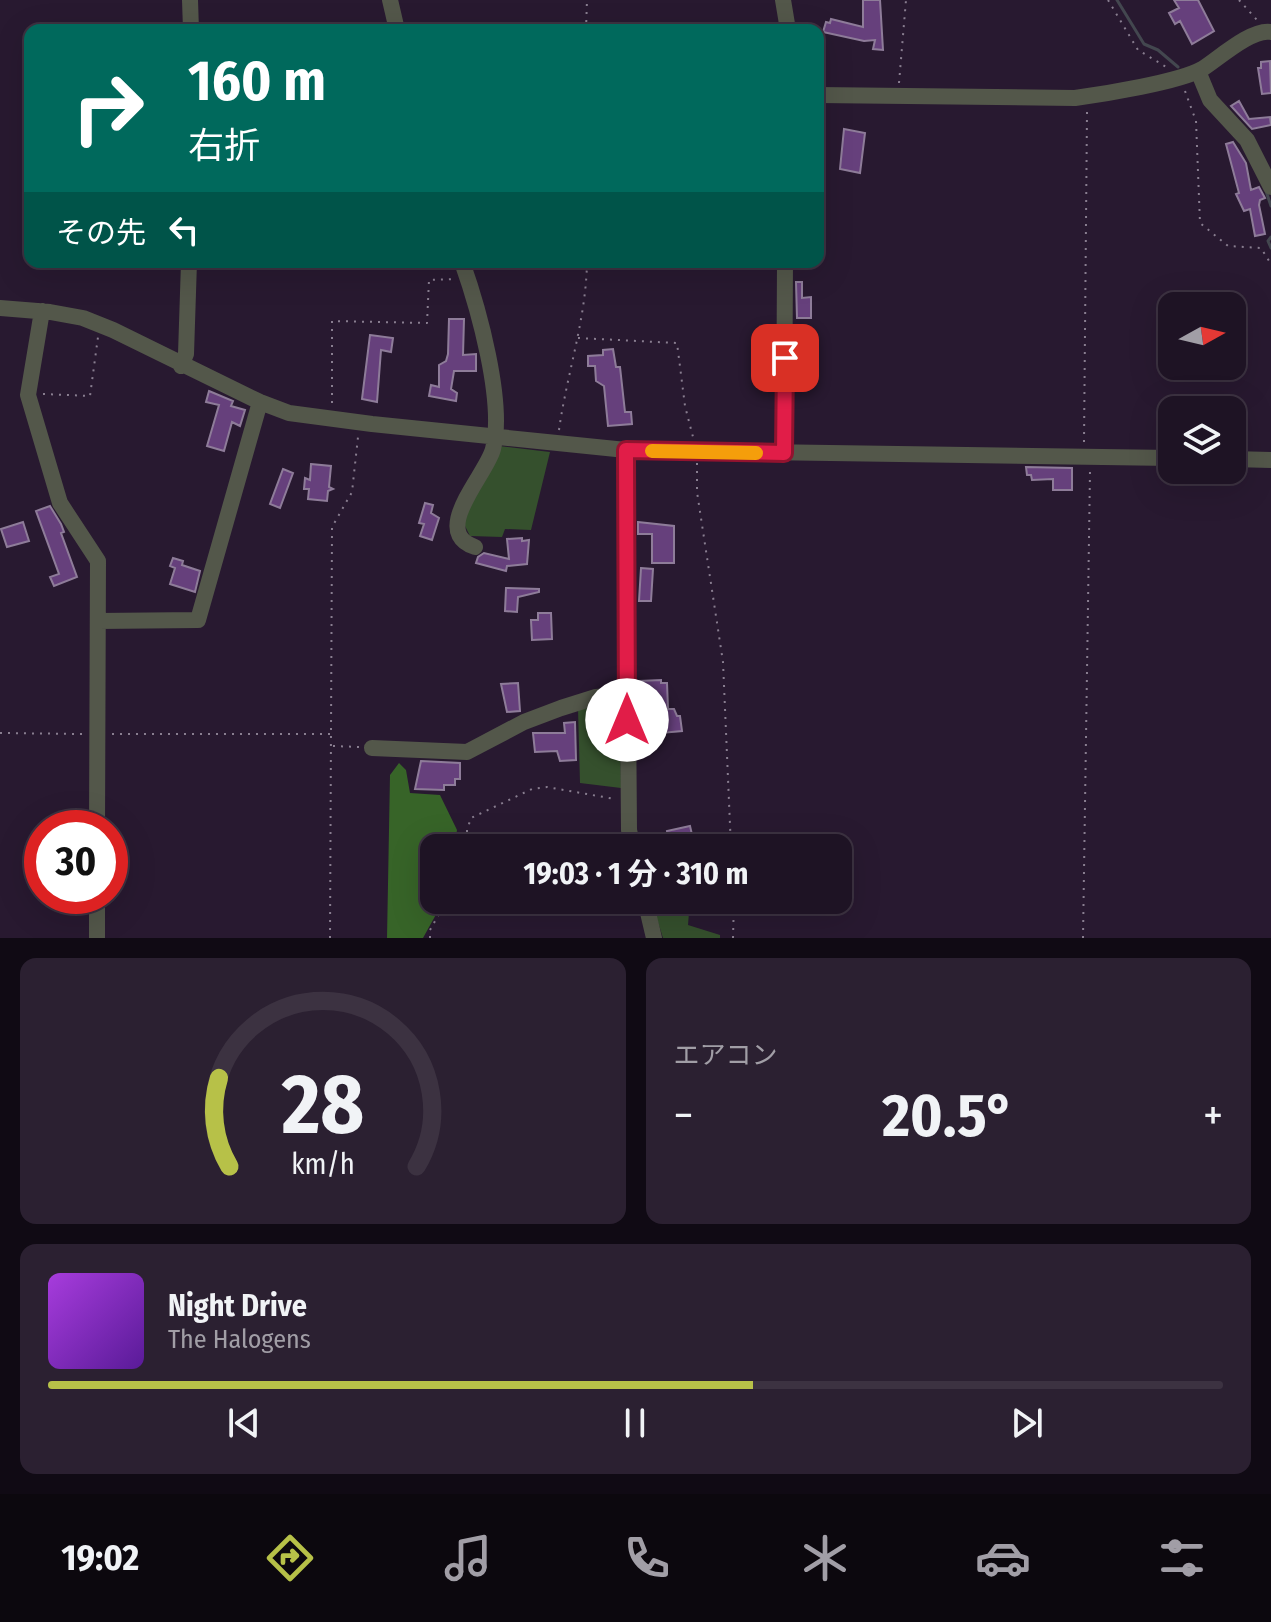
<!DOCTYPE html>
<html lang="ja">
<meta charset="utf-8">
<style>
:root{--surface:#1e1324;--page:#2b2031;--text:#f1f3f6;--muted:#a19ea6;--line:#3c3241;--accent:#b7c148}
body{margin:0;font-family:"Fira Sans Condensed","Noto Sans JP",sans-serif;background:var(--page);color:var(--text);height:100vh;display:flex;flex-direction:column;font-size:30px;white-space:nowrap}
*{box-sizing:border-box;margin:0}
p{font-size:26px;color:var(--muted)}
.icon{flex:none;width:44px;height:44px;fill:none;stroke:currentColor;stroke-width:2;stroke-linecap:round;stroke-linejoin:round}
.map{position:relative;height:938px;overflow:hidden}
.drawer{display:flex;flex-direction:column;gap:20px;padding:20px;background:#100a14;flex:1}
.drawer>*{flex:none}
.guide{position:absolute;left:24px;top:24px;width:800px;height:244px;border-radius:16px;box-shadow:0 8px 32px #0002,0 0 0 2px var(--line);background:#00695c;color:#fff;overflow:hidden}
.needle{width:52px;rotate:82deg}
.buttons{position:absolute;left:1158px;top:292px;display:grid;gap:16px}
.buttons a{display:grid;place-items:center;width:88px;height:88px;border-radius:16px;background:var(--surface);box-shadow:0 8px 32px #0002,0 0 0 2px var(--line);font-size:40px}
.speed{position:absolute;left:24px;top:810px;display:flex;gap:16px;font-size:40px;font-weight:700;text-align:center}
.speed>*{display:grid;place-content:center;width:104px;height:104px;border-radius:50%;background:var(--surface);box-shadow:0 8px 32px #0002,0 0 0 2px var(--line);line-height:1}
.speed .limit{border:12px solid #d22;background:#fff;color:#111}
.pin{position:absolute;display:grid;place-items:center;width:68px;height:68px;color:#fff;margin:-34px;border-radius:16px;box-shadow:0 4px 12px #0006}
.me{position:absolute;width:88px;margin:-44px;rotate:0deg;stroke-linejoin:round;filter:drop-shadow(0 0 6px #0008)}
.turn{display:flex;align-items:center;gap:28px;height:168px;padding:0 32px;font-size:36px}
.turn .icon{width:104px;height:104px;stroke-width:2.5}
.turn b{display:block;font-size:56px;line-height:68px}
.then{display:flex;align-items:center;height:76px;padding:0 32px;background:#0003;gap:16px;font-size:30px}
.big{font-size:60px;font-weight:700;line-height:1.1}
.drawer .widget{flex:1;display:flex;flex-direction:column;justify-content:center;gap:12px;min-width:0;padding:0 28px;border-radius:16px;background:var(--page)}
.drawer .dial{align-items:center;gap:0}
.dial svg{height:208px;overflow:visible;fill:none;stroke:var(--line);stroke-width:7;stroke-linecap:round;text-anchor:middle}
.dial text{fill:var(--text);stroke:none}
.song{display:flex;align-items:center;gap:24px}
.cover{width:96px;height:96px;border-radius:12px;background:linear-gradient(135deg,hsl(280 70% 55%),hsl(270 70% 35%))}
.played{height:8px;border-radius:4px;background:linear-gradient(90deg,var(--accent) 60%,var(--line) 60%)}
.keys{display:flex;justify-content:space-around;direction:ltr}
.heat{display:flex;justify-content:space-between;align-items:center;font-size:44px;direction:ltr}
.drawer .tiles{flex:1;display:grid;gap:20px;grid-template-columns:1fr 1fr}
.widget:last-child{grid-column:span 2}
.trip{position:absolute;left:420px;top:834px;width:432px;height:80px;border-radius:16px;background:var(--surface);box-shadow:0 8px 32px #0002,0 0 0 2px var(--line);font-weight:700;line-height:80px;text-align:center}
.tab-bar{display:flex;height:128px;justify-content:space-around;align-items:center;background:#0c080e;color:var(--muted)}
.tab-bar .icon{width:56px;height:56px}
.tab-bar .on{color:var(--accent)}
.tab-bar b{font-size:36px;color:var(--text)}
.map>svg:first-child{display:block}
</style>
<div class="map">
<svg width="1271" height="938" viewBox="0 0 1271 938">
<rect width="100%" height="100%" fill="#281930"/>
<!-- green -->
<path fill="#35502d" d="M499 446 550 452 531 530 505 529 502 537 470 536 465 526V516Z
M615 702 620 710 621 788 580 783 578 708Z
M651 900H690L688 925 720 935V938H663Z"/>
<!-- forest -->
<path fill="#376428" d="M399 763 406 770 410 793 440 795 457 830 454 848H434V900H444L423 938H387L390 775Z"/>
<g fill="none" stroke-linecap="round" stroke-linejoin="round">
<!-- stream -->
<path stroke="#43474f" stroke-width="3" d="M1117 0 1144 44 1158 50 1178 67
M1266 191 1271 206
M1271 237 1268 241 1271 248"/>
</g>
<!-- building -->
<path fill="#66407c" stroke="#8e7c99" stroke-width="2" d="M863 0H880L883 50 873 49 875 40 864 41 823 32 826 22 830 23 831 19 863 27Z
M1174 0H1198L1214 31 1192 44 1180 21 1175 24 1169 13 1179 8Z
M1270 61 1271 93 1262 94 1258 68H1261V62Z
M1239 101 1249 119 1270 117 1271 125 1252 129 1231 106Z
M844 129 865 133 860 173 840 169Z
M1233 142 1246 163 1251 190 1259 187 1265 198 1260 200 1259 205 1265 234 1255 236 1250 209 1244 211 1236 194 1239 193 1226 144Z
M796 282H802V298L811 297V318H797Z
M449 319H464L463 355 476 354V371H454L451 389 457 393 456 401 429 396 431 385 439 387V365L446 361 448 354Z
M370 335 393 338 391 352 381 350 377 402 362 399Z
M613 349 616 367H620L625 412H631L632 424 608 426 604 386 596 381 595 366H588V356L603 355V350Z
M209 391 233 401 231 406 245 410 240 426 232 422 224 451 207 446 219 405 206 402Z
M311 464 331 466 329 487 333 489 328 491 327 501 308 499 309 489H304L305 478 310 480Z
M1026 467 1072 468V490H1053V479L1032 480 1031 475H1027Z
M283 469 293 473 280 508 270 504Z
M425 503 433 505 431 513 439 518 432 540 420 536 424 524 419 523Z
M50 506 61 524 64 532 61 533 77 577 54 586 50 577 59 574 36 511Z
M23 522 29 541 7 547 1 529Z
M638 522 674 526V563H652V534H638Z
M522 538V541L529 540 527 564 507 566 506 571 476 563 478 557 484 553 509 559 507 539Z
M173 558 183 561 182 565 200 571 195 592 170 584 175 568 170 566Z
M641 568 653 569 651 601H639Z
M506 588 539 589V592L518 597 517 612 505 611Z
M538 613H551L552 639 532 640 531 620H538Z
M661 680V683H667L668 709H674L677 716H680L682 731 661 733 660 719 639 721V681Z
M518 683 520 711 507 712 501 684Z
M575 722 576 760 560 761 557 751 535 752 533 733H565L564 723Z
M421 761 460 763V779H455V785H444V790L415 789Z
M690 826 693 839 669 843 667 831Z"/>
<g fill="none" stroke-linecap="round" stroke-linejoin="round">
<!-- path -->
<path stroke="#897e90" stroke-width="2" stroke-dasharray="2 6" stroke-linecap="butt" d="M1108 0 1138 50 1168 68
M1239 0 1257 20
M586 30 587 0
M899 83 906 0
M1185 91 1196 121 1200 223 1228 246 1261 248 1271 264
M578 338 677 343 685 406 693 437
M43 394 90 396 98 337
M332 403V321L427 323 429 280 455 279
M559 430C567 373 586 320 587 262
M1084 442 1087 112
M697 463V492L723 662 731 848
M0 733 82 734
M112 734H330
M333 746 359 747
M467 848V830L471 818 532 789 547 787 615 799
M330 938 332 527 352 492 358 437
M430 938V930L447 900
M733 938 734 900
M1083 938 1090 471"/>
<!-- minor -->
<path stroke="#53574a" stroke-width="16" d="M190 0 191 30
M390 0 397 30
M783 0 788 30
M1198 71 1210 100 1247 140 1271 187
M818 95 1075 98C1104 94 1179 82 1202 69 1218 59 1252 28 1271 32
M462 262C478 307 505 402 493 449 487 474 429 532 475 547
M0 308 50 312 83 318 113 330 260 402 289 413 372 424 626 450 1172 458
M42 311 28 395 60 503 98 561 97 828
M181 366 186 354 189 262
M626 450 629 830 633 848
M784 453 785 262
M1232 459 1271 460
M98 621 198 620 260 402
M372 748 467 752 524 722 561 708 596 697 626 694
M645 900 654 938
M97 938V896"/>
</g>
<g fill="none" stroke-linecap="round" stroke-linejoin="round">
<defs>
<path id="route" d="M627 720 626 450 784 453 785 358"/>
</defs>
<!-- route casing -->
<use href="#route" stroke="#92132f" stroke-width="20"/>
<!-- route -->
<use href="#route" stroke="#e11d48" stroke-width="14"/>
<!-- slow -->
<path stroke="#f59e0b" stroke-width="14" d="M652 451 756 453"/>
</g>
</svg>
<div class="buttons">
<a><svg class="needle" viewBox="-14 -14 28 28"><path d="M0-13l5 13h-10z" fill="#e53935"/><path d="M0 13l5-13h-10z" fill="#a19ea6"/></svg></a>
<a><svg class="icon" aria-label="layers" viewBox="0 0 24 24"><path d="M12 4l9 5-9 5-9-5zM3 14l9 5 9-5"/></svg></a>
</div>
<div class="speed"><div class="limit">30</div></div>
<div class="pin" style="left:785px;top:358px;background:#d93025"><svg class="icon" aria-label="arrive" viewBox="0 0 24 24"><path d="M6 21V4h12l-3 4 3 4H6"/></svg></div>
<svg class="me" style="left:627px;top:720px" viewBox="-20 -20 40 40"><circle r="19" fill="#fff"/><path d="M0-13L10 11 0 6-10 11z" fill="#e11d48"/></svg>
<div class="trip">19:03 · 1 分 · 310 m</div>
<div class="guide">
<div class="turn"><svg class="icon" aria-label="right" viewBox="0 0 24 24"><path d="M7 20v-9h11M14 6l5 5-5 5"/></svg><div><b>160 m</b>右折</div></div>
<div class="then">その先<svg class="icon" aria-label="left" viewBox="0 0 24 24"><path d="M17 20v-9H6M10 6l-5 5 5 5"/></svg></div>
</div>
</div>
<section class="drawer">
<div class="tiles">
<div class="widget dial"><svg viewBox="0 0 100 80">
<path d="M14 69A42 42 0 1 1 86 69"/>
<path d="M14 69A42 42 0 0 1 10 35" stroke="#b7c148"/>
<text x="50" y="56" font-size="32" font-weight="700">28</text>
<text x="50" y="72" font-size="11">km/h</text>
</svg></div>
<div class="widget"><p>エアコン</p>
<div class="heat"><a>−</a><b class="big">20.5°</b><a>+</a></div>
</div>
<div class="widget">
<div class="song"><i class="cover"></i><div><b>Night Drive</b><p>The Halogens</p></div></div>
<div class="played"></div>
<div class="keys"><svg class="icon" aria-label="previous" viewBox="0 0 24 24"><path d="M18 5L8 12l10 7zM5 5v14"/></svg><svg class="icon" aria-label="pause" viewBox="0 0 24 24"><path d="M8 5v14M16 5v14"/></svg><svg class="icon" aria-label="next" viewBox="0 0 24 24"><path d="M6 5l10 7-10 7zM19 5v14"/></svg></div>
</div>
</div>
</section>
<nav class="tab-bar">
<b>19:02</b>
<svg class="icon on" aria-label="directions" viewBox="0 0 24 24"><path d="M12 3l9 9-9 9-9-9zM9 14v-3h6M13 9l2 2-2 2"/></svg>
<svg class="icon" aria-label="music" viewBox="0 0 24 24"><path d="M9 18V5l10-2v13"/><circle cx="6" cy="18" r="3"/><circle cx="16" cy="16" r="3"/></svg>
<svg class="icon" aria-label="phone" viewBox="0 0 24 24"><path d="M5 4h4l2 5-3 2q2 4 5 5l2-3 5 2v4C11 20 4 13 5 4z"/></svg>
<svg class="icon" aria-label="climate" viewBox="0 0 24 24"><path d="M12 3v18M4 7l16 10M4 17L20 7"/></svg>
<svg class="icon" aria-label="car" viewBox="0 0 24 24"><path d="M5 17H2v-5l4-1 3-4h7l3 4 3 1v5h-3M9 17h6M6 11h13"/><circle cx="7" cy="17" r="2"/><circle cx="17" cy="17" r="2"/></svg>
<svg class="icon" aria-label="filters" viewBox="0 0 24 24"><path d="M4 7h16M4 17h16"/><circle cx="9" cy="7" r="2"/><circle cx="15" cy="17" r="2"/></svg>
</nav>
